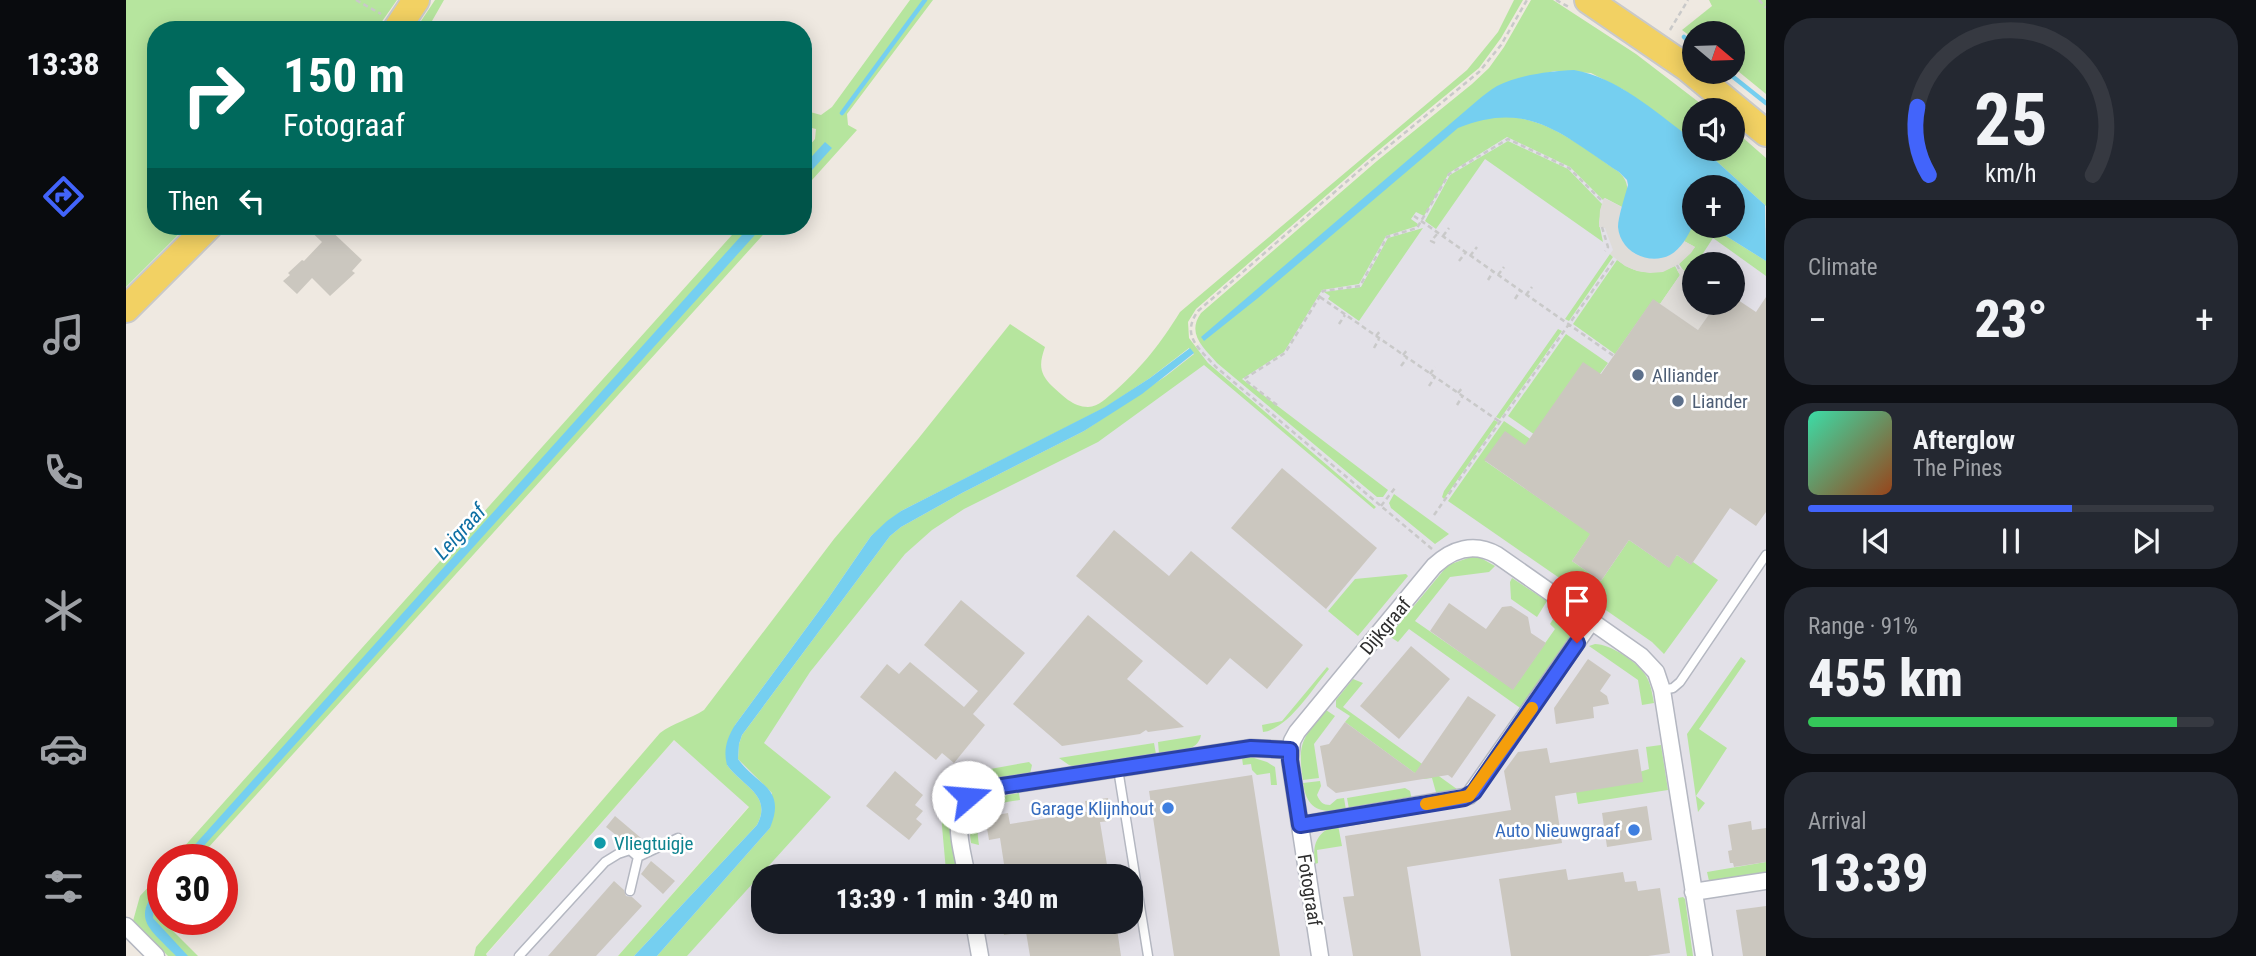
<!DOCTYPE html>
<meta charset="utf-8">
<style>
:root{--surface:#171b24;--page:#242831;--text:#f1f3f6;--muted:#9ea1a6;--line:#363941;--accent:#4264fb}
body{margin:0;font-family:"Roboto Condensed",sans-serif;background:var(--page);color:var(--text);height:100vh;display:flex;flex-direction:column;font-size:26px;white-space:nowrap}
*{box-sizing:border-box;margin:0}
p{font-size:23px;color:var(--muted)}
.icon{flex:none;width:38px;height:38px;fill:none;stroke:currentColor;stroke-width:2;stroke-linecap:round;stroke-linejoin:round}
.map{position:relative;flex:1;overflow:hidden}
.sheet{display:flex;flex-direction:column;gap:18px;padding:18px;background:#0d0f14;width:490px}
.sheet>*{flex:none}
.guide{position:absolute;left:21px;top:21px;width:665px;height:214px;border-radius:28px;box-shadow:0 4px 18px #0003;background:#00695c;color:#fff;overflow:hidden}
.needle{width:46px;rotate:109deg}
.tools{position:absolute;left:1556px;top:21px;display:grid;gap:14px}
.tools a{display:grid;place-items:center;width:63px;height:63px;border-radius:50%;background:var(--surface);box-shadow:0 4px 18px #0003;font-size:35px}
.speed{position:absolute;left:21px;top:844px;display:flex;gap:14px;font-size:35px;font-weight:700;text-align:center}
.speed>*{display:grid;place-content:center;width:91px;height:91px;border-radius:50%;background:var(--surface);box-shadow:0 4px 18px #0003;line-height:1}
.speed .limit{border:10px solid #d22;background:#fff;color:#111}
.pin{position:absolute;display:grid;place-items:center;width:60px;height:60px;color:#fff;margin:-72px -30px;border-radius:50% 50% 50% 0;rotate:-45deg;box-shadow:0 0 7px #0007}
.pin .icon{rotate:45deg}
.me{position:absolute;width:77px;margin:-38px;rotate:72deg;stroke-linejoin:round;filter:drop-shadow(0 0 5px #0008)}
.turn{display:flex;align-items:center;gap:24px;height:147px;padding:0 21px;font-size:32px}
.turn .icon{width:91px;height:91px;stroke-width:2.5}
.turn b{display:block;font-size:49px;line-height:60px}
.then{display:flex;align-items:center;height:66px;padding:0 21px;background:#0003;gap:14px;font-size:26px}
.big{font-size:52px;font-weight:800;line-height:1.1}
.sheet .card{flex:1;display:flex;flex-direction:column;justify-content:center;gap:10px;min-width:0;padding:0 24px;border-radius:28px;background:var(--page)}
.sheet .dial{align-items:center;gap:0}
.dial svg{height:182px;overflow:visible;fill:none;stroke:var(--line);stroke-width:7;stroke-linecap:round;text-anchor:middle}
.dial text{fill:var(--text);stroke:none}
.song{display:flex;align-items:center;gap:21px}
.cover{width:84px;height:84px;border-radius:10px;background:linear-gradient(135deg,hsl(160 70% 55%),hsl(20 70% 35%))}
.played{height:7px;border-radius:4px;background:linear-gradient(90deg,var(--accent) 65%,var(--line) 65%)}
.keys{display:flex;justify-content:space-around;direction:ltr}
.heat{display:flex;justify-content:space-between;align-items:center;font-size:38px;direction:ltr}
.charge{height:10px;border-radius:5px;background:linear-gradient(90deg,#34c759 91%,var(--line) 0)}
.trip{position:absolute;left:625px;top:864px;width:392px;height:70px;border-radius:28px;background:var(--surface);box-shadow:0 4px 18px #0003;font-weight:800;line-height:70px;text-align:center}
main{display:flex;flex:1;min-height:0}
.tab-bar{display:flex;flex-direction:column;width:126px;justify-content:space-around;align-items:center;background:#090b0e;color:var(--muted)}
.tab-bar .icon{width:49px;height:49px}
.tab-bar .current{color:var(--accent)}
.tab-bar b{font-size:32px;color:var(--text)}
.map>svg:first-child{display:block}
</style>
<main>
<nav class="tab-bar">
<b>13:38</b>
<svg class="icon current" aria-label="directions" viewBox="0 0 24 24"><path d="M12 3l9 9-9 9-9-9zM9 14v-3h6M13 9l2 2-2 2"/></svg>
<svg class="icon" aria-label="music" viewBox="0 0 24 24"><path d="M9 18V5l10-2v13"/><circle cx="6" cy="18" r="3"/><circle cx="16" cy="16" r="3"/></svg>
<svg class="icon" aria-label="phone" viewBox="0 0 24 24"><path d="M5 4h4l2 5-3 2q2 4 5 5l2-3 5 2v4C11 20 4 13 5 4z"/></svg>
<svg class="icon" aria-label="climate" viewBox="0 0 24 24"><path d="M12 3v18M4 7l16 10M4 17L20 7"/></svg>
<svg class="icon" aria-label="car" viewBox="0 0 24 24"><path d="M5 17H2v-5l4-1 3-4h7l3 4 3 1v5h-3M9 17h6M6 11h13"/><circle cx="7" cy="17" r="2"/><circle cx="17" cy="17" r="2"/></svg>
<svg class="icon" aria-label="filters" viewBox="0 0 24 24"><path d="M4 7h16M4 17h16"/><circle cx="9" cy="7" r="2"/><circle cx="15" cy="17" r="2"/></svg>
</nav>
<div class="map">
<svg width="1640" height="956" viewBox="0 0 1640 956">
<rect width="100%" height="100%" fill="#efe9e1"/>
<!-- industrial -->
<path fill="#e3e1e8" fill-rule="evenodd" d="M1332 123 1568 187V226L1640 228V956H520L640 823 608 764 749 541 970 418 1066 350ZM1568 264H1606V303H1568ZM637 877H1004V922H637Z
M548 740 623 806 492 956H361L360 955Z"/>
<!-- green -->
<path fill="#b6e59e" d="M0 0H271L250 30H30V226H61L0 287Z
M309 0H318L306 21 356 30H289Z
M784 0H807L721 114 722 125 731 130 677 190V153L689 139 690 129 677 126V110L695 115 706 107Z
M1388 0H1397L1375 38 1353 68 1248 154 1070 309 1062 322 1063 338 1082 363 1250 507 1248 509 1078 365 972 442 838 509 806 530 779 554 684 672 638 743 705 797 561 956H531L644 828 646 793 612 759 613 744 616 735 764 536 775 527 836 493 958 431 1040 376 1068 354 1063 348 1024 378 980 407 775 511 745 536 701 600 609 725 601 765C616 786 647 795 631 825L508 956H492L623 807 548 740 360 954 361 956H348L350 947 534 733C547 723 564 719 578 710L708 539 792 439 884 324 919 347C913 364 913 373 926 386 936 395 947 407 962 407 973 407 981 397 989 391 1018 365 1034 344 1054 312L1341 70 1372 32Z
M1405 0H1427L1510 54 1583 110H1568V141L1498 90 1465 73 1429 71 1412 75 1372 117C1418 114 1457 148 1493 172 1504 183 1503 193 1496 207L1479 198 1477 200 1444 167 1381 137 1323 173 1298 216 1290 212 1285 219 1292 224 1291 226 1260 236 1233 284 1196 290 1158 352 1116 379 1262 490 1257 497H1251L1091 363C1078 348 1060 334 1075 313L1251 161 1346 84 1363 68 1378 47Z
M1583 0H1640V94L1607 67 1606 33H1568V39L1556 30 1586 6Z
M1607 129 1640 158V206L1577 149H1606Z
M1382 141 1442 169 1476 204 1473 223 1477 242 1359 159 1310 229 1299 221 1324 175Z
M1568 222V226H1584L1640 261V276L1587 238 1576 255 1589 264H1568V270L1564 275 1557 270 1553 264 1569 247 1558 241Z
M614 226H645L72 859H47Z
M1297 228 1233 321 1202 299 1204 296 1198 292 1235 287 1262 238Z
M1484 254 1487 257 1443 321 1439 319Z
M1491 260C1509 274 1528 276 1549 266L1554 275 1534 304 1527 300 1489 354 1447 324Z
M1432 329 1436 331 1374 419 1370 417Z
M1440 334 1482 363 1422 444 1382 416Z
M1368 420 1372 422 1318 499 1316 497 1318 491Z
M1378 421 1419 449 1359 461 1449 523 1474 520 1446 561 1475 581 1503 540 1542 567 1551 555 1564 564 1567 562 1592 580 1538 654 1526 642 1322 501Z
M1268 494 1323 534 1309 544 1265 508 1263 503Z
M1345 557H1353L1369 566 1363 572 1324 577 1289 621 1387 689 1429 629 1424 624 1433 610 1443 621 1444 640 1397 710 1283 629 1272 642 1263 636 1322 565Z
M1280 574 1282 576 1232 636 1202 611 1229 579Z
M1386 578 1421 601 1411 617 1385 599 1384 582Z
M1469 644C1484 644 1512 662 1520 676 1525 684 1526 693 1528 703L1516 705 1512 680 1463 646Z
M1615 657 1620 661 1573 729 1601 748 1570 796 1579 803 1572 812 1561 734Z
M1201 667 1203 669C1187 688 1162 729 1137 732L1136 725 1156 721Z
M1227 679 1237 683 1217 707 1335 792 1311 796 1306 778 1297 779 1219 722 1224 716 1210 707V700Z
M1200 710 1209 716 1188 744 1193 778 1177 780C1171 742 1177 738 1200 710Z
M1075 735C1072 753 1048 751 1033 754L1032 742Z
M1028 743 1030 754 950 767 943 765 933 758Z
M1535 745 1542 790 1452 804 1450 792 1523 769 1520 747Z
M1125 757 1141 762 1149 767 1151 785H1145L1144 773 1131 775 1126 770 1125 764 1117 765 1116 758Z
M903 762 906 765 904 774 844 784 835 782 832 778 842 773Z
M1194 781 1195 786 1191 795C1194 802 1197 805 1204 805L1211 799 1218 798 1220 810C1195 813 1181 811 1177 783Z
M1279 788 1284 791 1286 800 1223 809 1221 798Z
M893 793 894 800C859 806 847 805 853 845L845 843C839 805 861 798 893 793Z
M824 814 833 877H823V871H820L815 815Z
M1212 825 1216 846 1191 850 1192 863 1189 864C1186 844 1191 831 1212 825Z
M1640 862V875L1587 882 1583 881 1581 872Z
M37 871V899L31 909V915L72 956H42L7 921 14 896Z
M1557 897 1559 899 1567 956H1561L1552 898Z"/>
<!-- plaza -->
<path fill="#dfdcd8" d="M1478 198 1496 207 1493 217 1497 242 1509 254 1526 259 1535 258 1544 255 1558 241 1569 247 1565 253 1553 264 1537 272 1524 273 1511 271 1499 266 1484 254 1487 250 1479 228 1473 227 1474 210Z
M1555 268 1564 275 1568 270V303H1591L1572 330 1534 304 1554 275 1551 270Z"/>
<!-- water -->
<path fill="#75cff0" d="M1448 70C1492 78 1527 110 1562 136L1568 141V149H1577L1639 205 1640 261 1584 226H1606V187H1568C1568 199 1571 214 1567 225 1562 236 1555 249 1544 255 1523 266 1494 252 1492 227 1492 217 1499 196 1502 185L1501 180 1493 172C1436 135 1403 99 1332 128L1132 298 1078 341 1075 337 1352 100C1358 95 1364 90 1371 86 1393 75 1424 71 1448 70Z
M699 142 706 148 677 180V166Z
M624 226H637L66 859H56Z
M1064 348 1068 353 1016 394 958 431 836 493 775 527 764 536 616 735 613 744 612 759C631 786 661 787 644 828L531 956H508L631 825C647 795 616 786 601 765 597 750 601 738 609 725L701 600 745 536 761 521 775 511 979 407 1024 378Z
M37 881V893L28 905 27 918 62 956H50C21 926 4 919 37 881Z"/>
<g fill="none" stroke-linecap="round" stroke-linejoin="round">
<!-- stream -->
<path stroke="#75cff0" stroke-width="4.5" d="M1558 37 1568 45
M1601 72 1640 103
M716 113 799 0"/>
</g>
<!-- building -->
<path fill="#cbc7bf" d="M179 226H200L236 260 226 271 229 273 204 296 186 278 171 294 157 281 164 275 162 273 176 260 178 261 196 242Z
M1606 296 1630 312 1640 297V512L1630 526 1604 508 1565 565 1551 555 1543 568 1503 540 1475 581 1446 561 1464 534 1358 460 1379 431 1399 445 1457 362 1475 374 1527 299 1572 330 1591 303H1606Z
M1156 468 1251 548 1200 609 1105 528Z
M988 530 1043 576 1065 551 1177 645 1141 689 1104 658 1081 685 950 576Z
M835 600 899 653 847 714 859 725 828 763 816 753 810 760 734 697 761 664 773 674 784 662 838 707 852 691 798 645Z
M1323 603 1360 629 1376 607 1385 606 1402 617 1405 633 1420 643 1387 690 1304 631Z
M962 615 1017 661 1001 679 1058 727 1022 732 1020 730 1014 734 936 746 887 704Z
M1285 646 1324 679 1273 739 1234 706Z
M1462 659 1485 675 1474 691 1481 696 1483 704 1467 707 1468 718 1430 724 1428 708Z
M1342 696 1370 715 1326 778 1322 775 1210 793 1201 786 1194 746 1203 744 1219 722 1289 773Z
M1421 748 1424 763 1512 749 1517 782 1429 796 1436 843 1281 867 1295 956H1227L1217 897 1228 896 1219 836 1385 810 1378 771 1392 752Z
M769 771 797 795 789 805 797 811 790 819 796 824 783 840 740 806Z
M1126 775 1154 956H1048L1023 791Z
M982 798 985 821 974 822 983 877H880L874 838 863 840 859 817 882 813 884 824 961 812 959 801Z
M1521 806 1526 840 1481 847 1476 813Z
M489 816 515 838 508 845 501 844 480 827Z
M1625 821 1626 830 1640 828V862L1608 867 1607 863H1604L1602 851 1606 850 1602 825Z
M525 861 549 881 537 894 515 874Z
M1440 869 1442 880 1497 872 1499 882 1510 881 1512 891 1534 888 1544 953 1522 956H1385L1373 879Z
M488 881 498 890 500 896 506 897 516 906 470 956H422Z
M1640 906V956H1617L1610 910Z
M876 922H990L995 956H904L900 932 878 935Z"/>
<g fill="none" stroke-linecap="round" stroke-linejoin="round">
<defs>
<path id="service" d="M1536 690 1547 688 1554 682 1640 555
M992 769 1022 956
M512 857 552 838
M393 956 479 862 492 854 504 850 512 857 504 891"/>
<path id="minor" d="M1174 825 1343 796 1465 622
M841 877C836 847 819 803 856 789L1125 748 1164 750
M1567 892 1640 881
M848 922 854 956
M0 926 30 956
M1194 956 1164 760 1166 741 1171 732 1308 566C1326 549 1348 542 1371 555L1515 656 1530 672 1536 690 1578 956"/>
<path id="primary" d="M1462 0 1560 67 1640 133
M270 30 290 0
M0 309 83 226"/>
</defs>
<!-- service casing -->
<use href="#service" stroke="#b4b7c1" stroke-width="11"/>
<!-- minor casing -->
<use href="#minor" stroke="#b4b7c1" stroke-width="19"/>
<!-- primary casing -->
<use href="#primary" stroke="#c9c9c9" stroke-width="30"/>
<!-- path -->
<path stroke="#c9c9c9" stroke-width="2.5" stroke-dasharray="5 3.5" stroke-linecap="butt" d="M230 0 255 14
M1430 0 1443 7
M1633 0 1640 8
M1544 30 1562 0
M1288 216 1488 356
M1476 227 1482 247 1479 251
M1317 236 1323 228
M1309 243 1305 241 1312 233
M1344 256 1351 247
M1333 261 1340 252
M1551 265 1553 269
M1372 275 1378 267
M1362 280 1367 272
M1400 295 1406 287
M1194 297 1374 422
M1389 299 1394 291
M1213 324 1219 315
M1250 336 1255 330
M1248 348 1253 339
M1277 355 1282 349
M1275 366 1281 358
M1304 374 1309 367
M1303 386 1309 377
M1332 393 1337 387
M1151 405 1118 379 1159 353 1197 291 1234 286 1261 237 1291 228 1323 174 1382 139 1443 168 1477 202
M1331 405 1336 397
M1255 506 1269 488
M1308 515 1489 259
M1306 549 1090 367C1074 349 1054 336 1072 311L1242 163 1353 72 1375 45 1401 0"/>
<!-- service -->
<use href="#service" stroke="#fff" stroke-width="8"/>
<!-- minor -->
<use href="#minor" stroke="#fff" stroke-width="16"/>
<!-- primary -->
<use href="#primary" stroke="#f2d163" stroke-width="26"/>
</g>
<g fill="none" stroke-linecap="round" stroke-linejoin="round">
<defs>
<path id="route" d="M842 797 856 789 1125 748 1164 750V760L1174 825 1338 798 1348 792 1451 643"/>
</defs>
<!-- route casing -->
<use href="#route" stroke="#2b41a3" stroke-width="18"/>
<!-- route -->
<use href="#route" stroke="#4264fb" stroke-width="12"/>
<!-- slow -->
<path stroke="#f59e0b" stroke-width="12" d="M1300 804 1343 796 1406 708"/>
</g>
<!-- markers -->
<g fill="#5c6f8a" stroke="#fff" stroke-width="2.5">
<circle cx="1512" cy="375" r="7"/>
<circle cx="1552" cy="401" r="7"/>
</g>
<g fill="#3f7fe0" stroke="#fff" stroke-width="2.5">
<circle cx="1042" cy="808" r="7"/>
<circle cx="1508" cy="830" r="7"/>
</g>
<circle fill="#0f9aa8" stroke="#fff" stroke-width="2.5" cx="474" cy="843" r="7"/>
<g text-anchor="middle" stroke-width="5" stroke-linejoin="round" paint-order="stroke">
<!-- service labels -->
<g font-size="19" fill="#4e5e75" stroke="#fff" text-anchor="start">
<text x="1526" y="382">Alliander</text>
<text x="1566" y="408">Liander</text>
</g>
<!-- street labels -->
<g font-size="19" fill="#2e2e2e" stroke="#fff">
<text transform="translate(1259 626) rotate(-50)" y="7">Dijkgraaf</text>
<text transform="translate(1184 890) rotate(81)" y="7">Fotograaf</text>
</g>
<!-- shop labels -->
<g font-size="19" fill="#366cbe" stroke="#fff" text-anchor="end">
<text x="1028" y="815">Garage Klijnhout</text>
<text x="1494" y="837">Auto Nieuwgraaf</text>
</g>
<!-- culture labels -->
<g font-size="19" fill="#0d838f" stroke="#fff" text-anchor="start">
<text x="488" y="850">Vliegtuigje</text>
</g>
<!-- water labels -->
<g font-size="21" font-style="italic" fill="#0d6fa3" stroke="#fff">
<text transform="translate(334 532) rotate(-48)" y="7">Leigraaf</text>
</g>
</g>
</svg>
<div class="tools">
<a><svg class="needle" viewBox="-14 -14 28 28"><path d="M0-13l5 13h-10z" fill="#e53935"/><path d="M0 13l5-13h-10z" fill="#9ea1a6"/></svg></a>
<a><svg class="icon" aria-label="sound" viewBox="0 0 24 24"><path d="M4 9h4l5-4v14l-5-4H4zM17 9q2 3 0 6"/></svg></a>
<a>+</a>
<a>−</a>
</div>
<div class="speed"><div class="limit">30</div></div>
<div class="pin" style="left:1451px;top:643px;background:#d93025"><svg class="icon" aria-label="arrive" viewBox="0 0 24 24"><path d="M6 21V4h12l-3 4 3 4H6"/></svg></div>
<svg class="me" style="left:842px;top:797px" viewBox="-20 -20 40 40"><circle r="19" fill="#fff"/><path d="M0-13L10 11 0 6-10 11z" fill="#4264fb"/></svg>
<div class="trip">13:39 · 1 min · 340 m</div>
<div class="guide">
<div class="turn"><svg class="icon" aria-label="right" viewBox="0 0 24 24"><path d="M7 20v-9h11M14 6l5 5-5 5"/></svg><div><b>150 m</b>Fotograaf</div></div>
<div class="then">Then<svg class="icon" aria-label="left" viewBox="0 0 24 24"><path d="M17 20v-9H6M10 6l-5 5 5 5"/></svg></div>
</div>
</div>
<section class="sheet">
<div class="card dial"><svg viewBox="0 0 100 80">
<path d="M14 69A42 42 0 1 1 86 69"/>
<path d="M14 69A42 42 0 0 1 9 39" stroke="#4264fb"/>
<text x="50" y="56" font-size="32" font-weight="700">25</text>
<text x="50" y="72" font-size="11">km/h</text>
</svg></div>
<div class="card"><p>Climate</p>
<div class="heat"><a>−</a><b class="big">23°</b><a>+</a></div>
</div>
<div class="card">
<div class="song"><i class="cover"></i><div><b>Afterglow</b><p>The Pines</p></div></div>
<div class="played"></div>
<div class="keys"><svg class="icon" aria-label="previous" viewBox="0 0 24 24"><path d="M18 5L8 12l10 7zM5 5v14"/></svg><svg class="icon" aria-label="pause" viewBox="0 0 24 24"><path d="M8 5v14M16 5v14"/></svg><svg class="icon" aria-label="next" viewBox="0 0 24 24"><path d="M6 5l10 7-10 7zM19 5v14"/></svg></div>
</div>
<div class="card"><p>Range · 91%</p><b class="big">455 km</b><div class="charge"></div></div>
<div class="card"><p>Arrival</p><b class="big">13:39</b></div>
</section>
</main>
